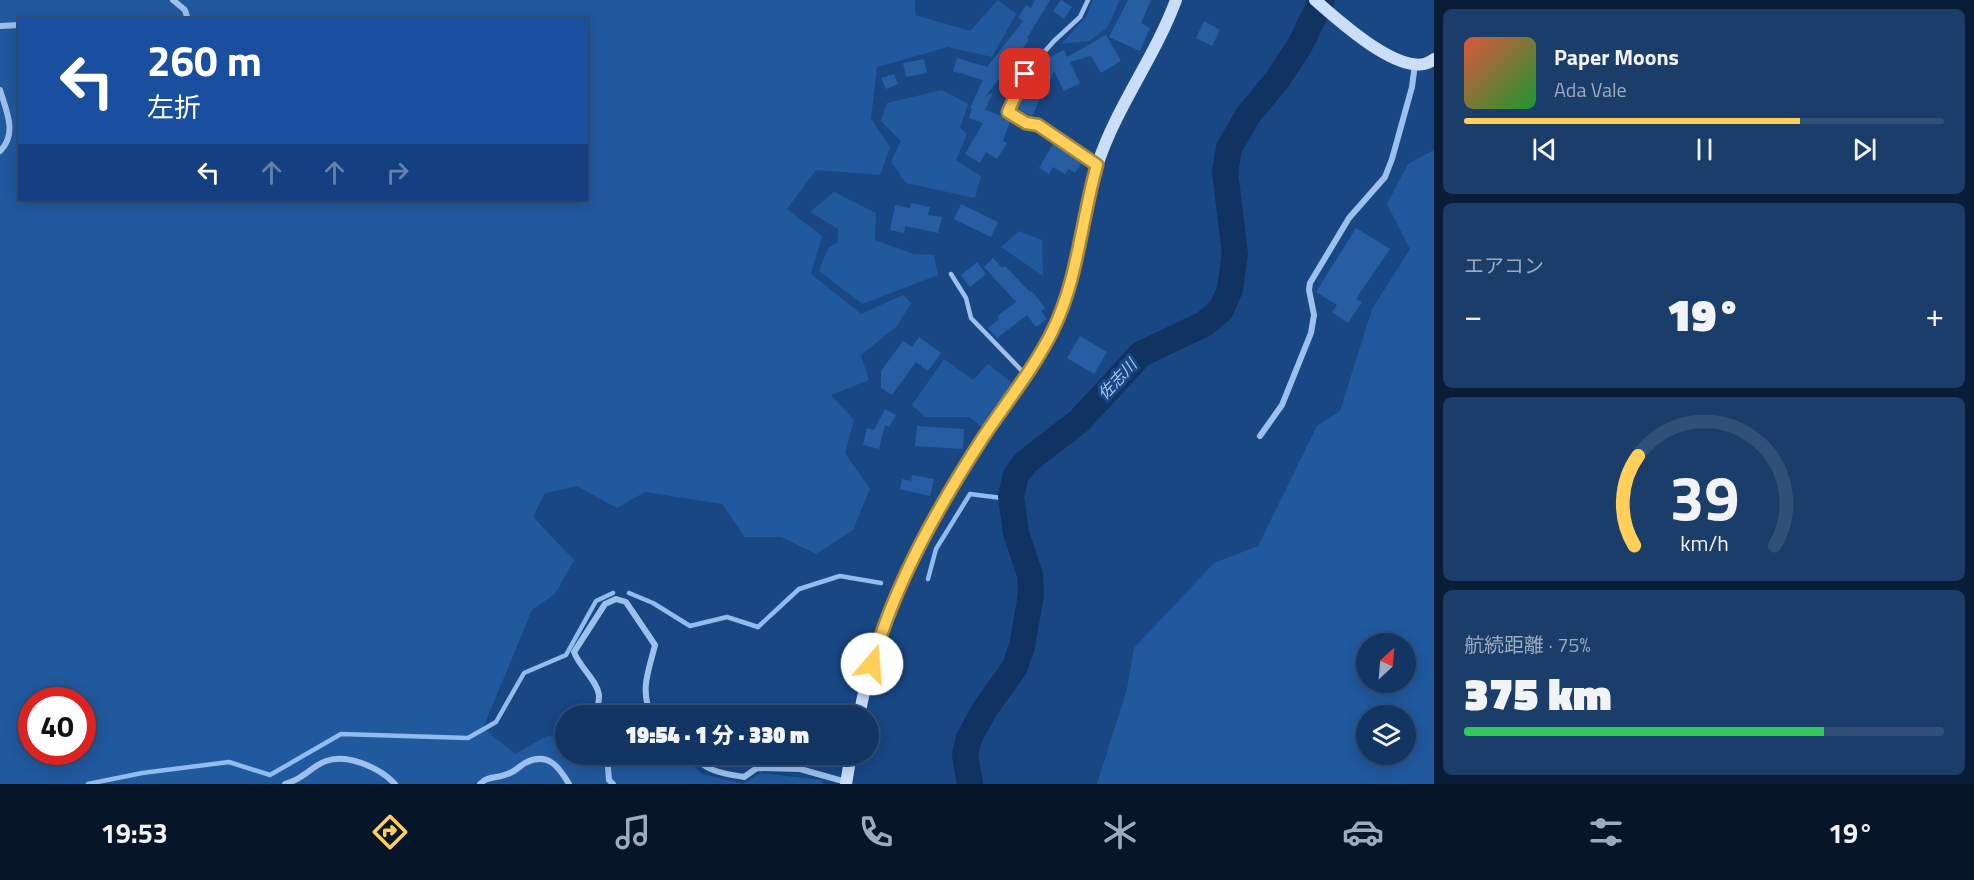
<!DOCTYPE html>
<html lang="ja">
<meta charset="utf-8">
<style>
:root{--surface:#123563;--page:#1b3d69;--text:#f1f3f6;--muted:#9cabbe;--line:#315078;--accent:#ffcf59}
body{margin:0;font-family:"Titillium Web","Noto Sans JP",sans-serif;background:var(--page);color:var(--text);height:100vh;display:flex;flex-direction:column;font-size:22px;white-space:nowrap}
*{box-sizing:border-box;margin:0}
p{font-size:20px;color:var(--muted)}
.icon{flex:none;width:33px;height:33px;fill:none;stroke:currentColor;stroke-width:2;stroke-linecap:round;stroke-linejoin:round}
.map{position:relative;flex:1;overflow:hidden}
.drawer{display:flex;flex-direction:column;gap:9px;padding:9px;background:#0a1d36;width:540px}
.drawer>*{flex:none}
.hud{position:absolute;left:18px;top:18px;width:570px;height:183px;border-radius:0px;box-shadow:0 3px 15px #0003,0 0 0 2px var(--line);background:#1a4fa0;color:#fff;overflow:hidden}
.needle{width:39px;rotate:26deg}
.controls{position:absolute;left:1356px;top:633px;display:grid;gap:12px}
.controls a{display:grid;place-items:center;width:60px;height:60px;border-radius:50%;background:var(--surface);box-shadow:0 3px 15px #0003,0 0 0 2px var(--line);font-size:30px}
.speed{position:absolute;left:18px;top:687px;display:flex;gap:12px;font-size:30px;font-weight:700;text-align:center}
.speed>*{display:grid;place-content:center;width:78px;height:78px;border-radius:50%;background:var(--surface);box-shadow:0 3px 15px #0003,0 0 0 2px var(--line);line-height:1}
.speed .limit{border:9px solid #d22;background:#fff;color:#111}
.pin{position:absolute;display:grid;place-items:center;width:51px;height:51px;color:#fff;margin:-26px;border-radius:12px;box-shadow:0 3px 9px #0006}
.me{position:absolute;width:66px;margin:-33px;rotate:18deg;stroke-linejoin:round;filter:drop-shadow(0 0 4px #0008)}
.turn{display:flex;align-items:center;gap:21px;height:126px;padding:0 30px;font-size:27px}
.turn .icon{width:78px;height:78px;stroke-width:2.5}
.turn b{display:block;font-size:42px;line-height:51px}
.lanes{display:flex;align-items:center;height:57px;padding:0 30px;background:#0003;justify-content:center;gap:30px;direction:ltr}
.lanes .off{opacity:.35}
.big{font-size:45px;font-weight:800;line-height:1.1}
.drawer .widget{flex:1;display:flex;flex-direction:column;justify-content:center;gap:9px;min-width:0;padding:0 21px;border-radius:9px;background:var(--page)}
.drawer .dial{align-items:center;gap:0}
.dial svg{height:156px;overflow:visible;fill:none;stroke:var(--line);stroke-width:7;stroke-linecap:round;text-anchor:middle}
.dial text{fill:var(--text);stroke:none}
.song{display:flex;align-items:center;gap:18px}
.cover{width:72px;height:72px;border-radius:9px;background:linear-gradient(135deg,hsl(10 70% 55%),hsl(130 70% 35%))}
.played{height:6px;border-radius:3px;background:linear-gradient(90deg,var(--accent) 70%,var(--line) 70%)}
.keys{display:flex;justify-content:space-around;direction:ltr}
.heat{display:flex;justify-content:space-between;align-items:center;font-size:33px;direction:ltr}
.charge{height:9px;border-radius:4px;background:linear-gradient(90deg,#34c759 75%,var(--line) 0)}
.trip{position:absolute;left:555px;top:705px;width:324px;height:60px;border-radius:30px;background:var(--surface);box-shadow:0 3px 15px #0003,0 0 0 2px var(--line);font-weight:800;line-height:60px;text-align:center}
.tab-bar{display:flex;height:96px;justify-content:space-around;align-items:center;background:#071528;color:var(--muted)}
.tab-bar .icon{width:42px;height:42px}
.tab-bar .on{color:var(--accent)}
.tab-bar b{font-size:27px;color:var(--text)}
main{display:flex;flex:1;min-height:0}
.map>svg:first-child{display:block}
</style>
<main>
<div class="map">
<svg width="1434" height="784" viewBox="0 0 1434 784">
<rect width="100%" height="100%" fill="#184784"/>
<!-- green -->
<path fill="#21599e" fill-rule="evenodd" d="M0 0H915V15L970 31 998 0 1016 14 992 57 948 47 877 67 871 119 890 147 880 175 816 170 787 209 822 236 811 274 861 314 903 295 911 303 897 326 861 355 869 380 831 395 854 420 845 453 870 489 853 530 816 554 781 537H745L722 504 645 492 617 508 577 486 545 493 533 517 574 560 555 594 532 610 483 728 515 754 547 736 565 737 566 754 681 755 702 774 744 784 760 773 822 780 823 784H0ZM20 20H586V200H20ZM32 700H82V752H32Z
M1093 0H1120L1107 28 1089 41 1061 44 1086 17Z
M942 90 968 104 960 128 967 134 956 160 981 176 975 198 906 183 891 162 901 141 881 121 887 103Z
M1434 150V784H1097L1127 689 1134 648 1214 563 1258 546 1317 426 1340 411 1372 309 1410 249 1387 204 1408 164ZM1366 644H1406V682H1366ZM1366 716H1406V754H1366Z
M834 192 876 213 875 240 913 254 934 255 938 275 862 304 819 271 828 248 838 242V229L810 212Z
M1019 231 1042 240 1043 276 1001 247Z
M944 359 973 380 988 364 1012 383 983 428 969 417H925L912 405Z"/>
<g fill="none" stroke-linecap="round" stroke-linejoin="round">
<!-- stream -->
<path stroke="#90bcef" stroke-width="4.5" d="M928 579 936 549 970 494 1002 498 1011 496
M629 593 653 603 690 626 727 617 758 627 799 589 840 576 881 583
M88 784 142 773 229 762 270 775 341 734 468 738 496 722 524 673 566 655 596 601 613 593"/>
<!-- river -->
<path stroke="#103362" stroke-width="26" d="M970 784 965 755 969 738 985 709 1015 667 1022 646 1031 595 1030 575 1016 533 1011 496 1016 475 1026 462 1079 421 1141 354 1204 324 1221 310 1230 289 1235 254 1225 172 1229 148 1248 115 1277 80 1300 45 1322 0"/>
</g>
<!-- building -->
<path fill="#275ea3" d="M1035 0H1050L1027 38 1029 40 985 97 993 92 985 110 1011 119 1003 141 1007 143 997 159 986 152 980 163 965 154 983 123 969 118 972 109 970 108 983 80 953 71 957 58 987 67 1023 21 1018 18 1026 5 1031 8Z
M1061 0 1072 7 1064 19 1053 11Z
M1128 0H1151L1141 23 1150 28 1140 51 1109 37Z
M1204 21 1220 30 1212 46 1196 38Z
M1106 35 1121 61 1101 73 1091 56 1070 62 1080 83 1064 91 1054 71 1051 78 1026 90 1041 97 1032 116 1016 108 1033 72 1047 65 1044 60 1064 50 1067 57Z
M924 59 927 73 906 77 903 63Z
M894 74 898 84 886 89 881 78Z
M1053 144 1082 162 1075 173 1068 169 1065 174 1053 167 1049 174 1039 168Z
M911 203 930 207 928 215 942 217 938 233 905 226 904 233 890 230 895 205 910 208Z
M961 204 998 222 991 237 954 219Z
M1356 228 1390 249 1356 299 1362 302 1348 323 1332 312 1337 305 1316 292Z
M993 258 1002 268 1005 266 1030 292 1032 291 1045 308 1041 311 1047 319 1036 327 1027 315 997 338 988 328 999 319 997 316 1016 302 984 267Z
M977 262 986 274 970 287 961 275Z
M1080 336 1107 352 1094 374 1067 358Z
M919 337 941 353 928 371 921 366V364L920 365 916 362 892 395 881 388V371L903 341 912 347Z
M885 409 896 415 889 427 885 425 879 449 863 445 867 428 874 430Z
M917 426 964 429 963 449 915 446Z
M912 475 934 479 930 496 900 489 902 479 911 481Z"/>
<g fill="none" stroke-linecap="round" stroke-linejoin="round">
<!-- lane -->
<path stroke="#9dc1ec" stroke-width="4.5" d="M1088 0 1080 17 1054 41 1025 74 1008 112 1026 123 1038 125 1097 165
M951 274 966 298 971 318 1024 373"/>
<!-- street -->
<path stroke="#9dc1ec" stroke-width="6" d="M173 0 185 10 188 20
M0 26 20 25
M0 90C6 110 18 134 0 151
M1260 436 1282 405 1311 333 1314 315 1309 290 1310 283 1349 218 1385 177 1392 159 1412 87 1415 64
M597 716C597 709 599 702 599 695 597 680 580 668 574 652L605 604 616 599 626 602 655 645C649 670 639 691 652 716
M607 754 609 780 613 784
M690 754C709 772 720 773 744 777L757 768 800 769 846 782
M285 784C291 782 297 780 302 776 310 771 317 764 326 761 347 753 380 768 395 784
M480 784C488 775 499 779 510 773 515 771 520 766 525 763 548 751 559 767 569 784"/>
<!-- secondary -->
<path stroke="#cadef9" stroke-width="12" d="M1315 0C1336 18 1406 84 1434 59
M859 716C878 616 928 524 982 440 1005 404 1031 371 1051 333 1080 280 1078 219 1098 163 1117 106 1155 57 1176 0
M846 784 851 754"/>
</g>
<g fill="none" stroke-linecap="round" stroke-linejoin="round">
<defs>
<path id="route" d="M872 664C895 583 937 509 982 439 1005 404 1033 370 1052 332 1078 280 1081 221 1097 165L1038 125 1026 123 1008 112 1025 74"/>
</defs>
<!-- route casing -->
<use href="#route" stroke="#a6873a" stroke-width="15"/>
<!-- route -->
<use href="#route" stroke="#ffcf59" stroke-width="10"/>
</g>
<g text-anchor="middle" stroke-width="6" stroke-linejoin="round" paint-order="stroke">
<!-- water labels -->
<g font-size="16" font-style="italic" fill="#a9cbf4" stroke="#184784">
<text transform="translate(1117 379) rotate(-47)" y="6">佐志川</text>
</g>
</g>
</svg>
<div class="controls">
<a><svg class="needle" viewBox="-14 -14 28 28"><path d="M0-13l5 13h-10z" fill="#e53935"/><path d="M0 13l5-13h-10z" fill="#9cabbe"/></svg></a>
<a><svg class="icon" aria-label="layers" viewBox="0 0 24 24"><path d="M12 4l9 5-9 5-9-5zM3 14l9 5 9-5"/></svg></a>
</div>
<div class="speed"><div class="limit">40</div></div>
<div class="pin" style="left:1025px;top:74px;background:#d93025"><svg class="icon" aria-label="arrive" viewBox="0 0 24 24"><path d="M6 21V4h12l-3 4 3 4H6"/></svg></div>
<svg class="me" style="left:872px;top:664px" viewBox="-20 -20 40 40"><circle r="19" fill="#fff"/><path d="M0-13L10 11 0 6-10 11z" fill="#ffcf59"/></svg>
<div class="trip">19:54 · 1 分 · 330 m</div>
<div class="hud">
<div class="turn"><svg class="icon" aria-label="left" viewBox="0 0 24 24"><path d="M17 20v-9H6M10 6l-5 5 5 5"/></svg><div><b>260 m</b>左折</div></div>
<div class="lanes"><svg class="icon" aria-label="left" viewBox="0 0 24 24"><path d="M17 20v-9H6M10 6l-5 5 5 5"/></svg><svg class="icon off" aria-label="ahead" viewBox="0 0 24 24"><path d="M12 20V5M6 11l6-6 6 6"/></svg><svg class="icon off" aria-label="ahead" viewBox="0 0 24 24"><path d="M12 20V5M6 11l6-6 6 6"/></svg><svg class="icon off" aria-label="right" viewBox="0 0 24 24"><path d="M7 20v-9h11M14 6l5 5-5 5"/></svg></div>
</div>
</div>
<section class="drawer">
<div class="widget">
<div class="song"><i class="cover"></i><div><b>Paper Moons</b><p>Ada Vale</p></div></div>
<div class="played"></div>
<div class="keys"><svg class="icon" aria-label="previous" viewBox="0 0 24 24"><path d="M18 5L8 12l10 7zM5 5v14"/></svg><svg class="icon" aria-label="pause" viewBox="0 0 24 24"><path d="M8 5v14M16 5v14"/></svg><svg class="icon" aria-label="next" viewBox="0 0 24 24"><path d="M6 5l10 7-10 7zM19 5v14"/></svg></div>
</div>
<div class="widget"><p>エアコン</p>
<div class="heat"><a>−</a><b class="big">19°</b><a>+</a></div>
</div>
<div class="widget dial"><svg viewBox="0 0 100 80">
<path d="M14 69A42 42 0 1 1 86 69"/>
<path d="M14 69A42 42 0 0 1 16 23" stroke="#ffcf59"/>
<text x="50" y="56" font-size="32" font-weight="700">39</text>
<text x="50" y="72" font-size="11">km/h</text>
</svg></div>
<div class="widget"><p>航続距離 · 75%</p><b class="big">375 km</b><div class="charge"></div></div>
</section>
</main>
<nav class="tab-bar">
<b>19:53</b>
<svg class="icon on" aria-label="directions" viewBox="0 0 24 24"><path d="M12 3l9 9-9 9-9-9zM9 14v-3h6M13 9l2 2-2 2"/></svg>
<svg class="icon" aria-label="music" viewBox="0 0 24 24"><path d="M9 18V5l10-2v13"/><circle cx="6" cy="18" r="3"/><circle cx="16" cy="16" r="3"/></svg>
<svg class="icon" aria-label="phone" viewBox="0 0 24 24"><path d="M5 4h4l2 5-3 2q2 4 5 5l2-3 5 2v4C11 20 4 13 5 4z"/></svg>
<svg class="icon" aria-label="climate" viewBox="0 0 24 24"><path d="M12 3v18M4 7l16 10M4 17L20 7"/></svg>
<svg class="icon" aria-label="car" viewBox="0 0 24 24"><path d="M5 17H2v-5l4-1 3-4h7l3 4 3 1v5h-3M9 17h6M6 11h13"/><circle cx="7" cy="17" r="2"/><circle cx="17" cy="17" r="2"/></svg>
<svg class="icon" aria-label="filters" viewBox="0 0 24 24"><path d="M4 7h16M4 17h16"/><circle cx="9" cy="7" r="2"/><circle cx="15" cy="17" r="2"/></svg>
<b>19°</b>
</nav>
